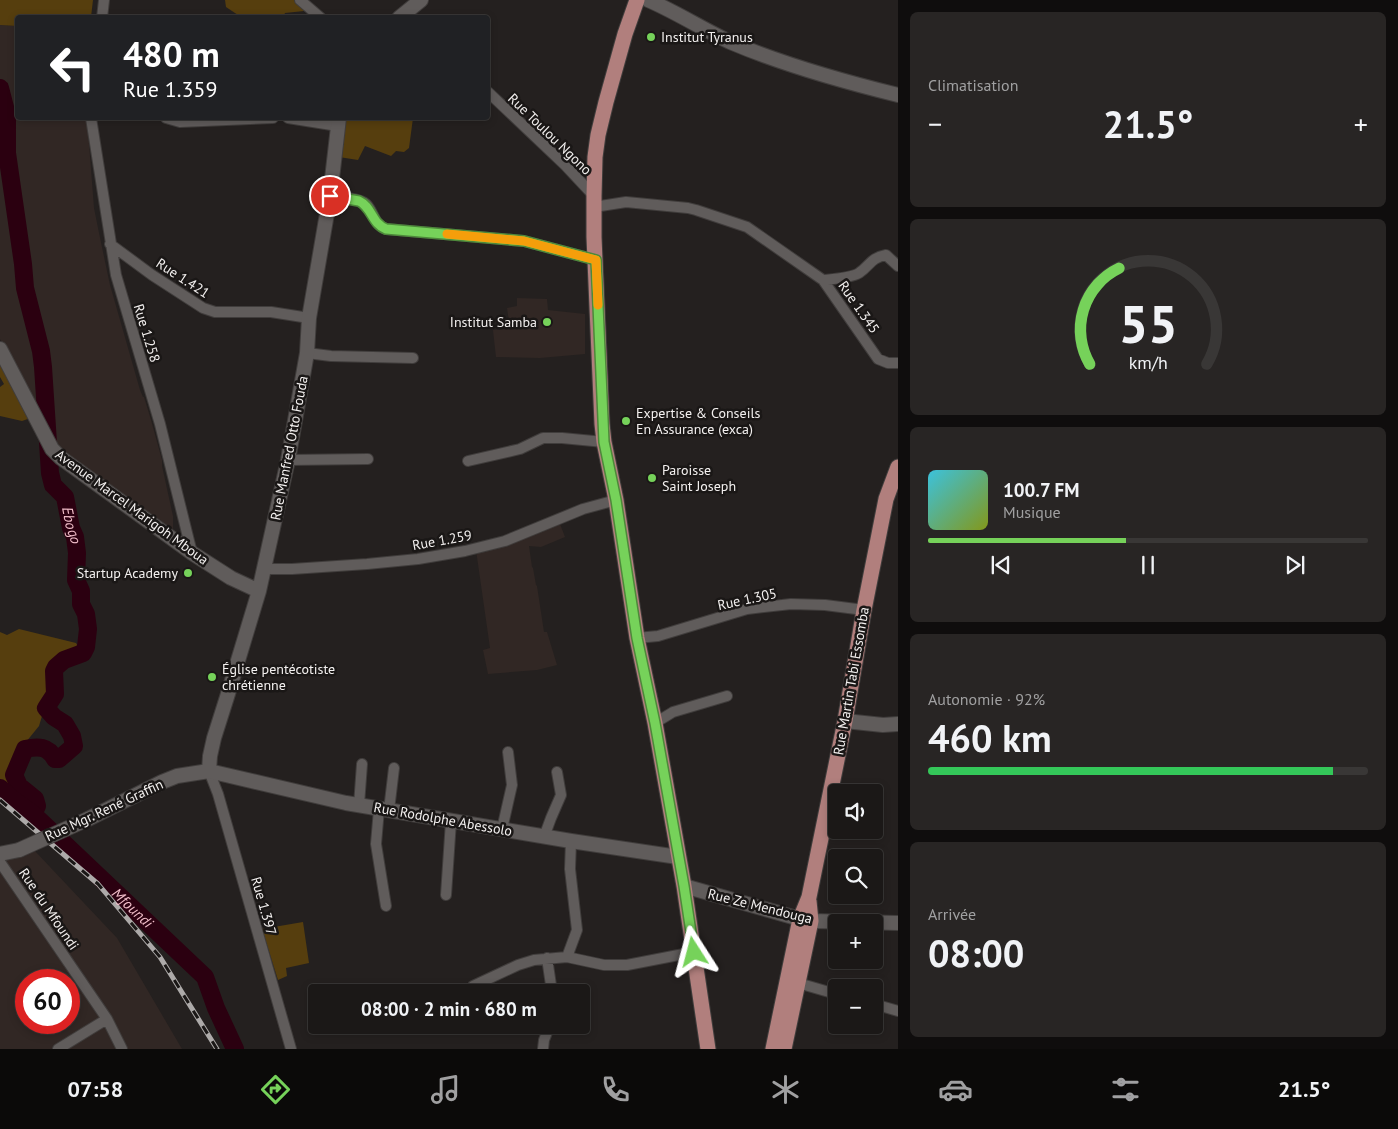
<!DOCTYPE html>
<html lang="fr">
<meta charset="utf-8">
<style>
:root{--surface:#1b1817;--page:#282524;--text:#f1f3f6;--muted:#a0a0a1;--line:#393736;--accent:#76d25a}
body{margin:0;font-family:"PT Sans",sans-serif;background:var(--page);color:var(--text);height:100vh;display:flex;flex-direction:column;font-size:19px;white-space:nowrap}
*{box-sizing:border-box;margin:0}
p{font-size:16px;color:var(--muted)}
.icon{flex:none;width:28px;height:28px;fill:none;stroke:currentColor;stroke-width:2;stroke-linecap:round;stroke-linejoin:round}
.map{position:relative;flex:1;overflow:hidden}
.details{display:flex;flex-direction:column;gap:12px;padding:12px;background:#0f0d0d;width:500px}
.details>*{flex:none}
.guide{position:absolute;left:15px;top:15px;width:475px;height:105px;border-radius:5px;box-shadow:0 2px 8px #0003,0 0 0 1px var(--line);background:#202124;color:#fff;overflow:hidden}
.controls{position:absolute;left:828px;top:784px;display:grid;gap:10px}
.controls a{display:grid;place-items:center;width:55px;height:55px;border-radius:5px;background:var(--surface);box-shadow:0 2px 8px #0003,0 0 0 1px var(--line);font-size:25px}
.speed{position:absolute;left:15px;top:969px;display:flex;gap:10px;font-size:25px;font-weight:700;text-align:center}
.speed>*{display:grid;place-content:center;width:65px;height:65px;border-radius:50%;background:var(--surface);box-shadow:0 2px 8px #0003,0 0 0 1px var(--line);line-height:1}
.speed .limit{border:8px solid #d22;background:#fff;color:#111}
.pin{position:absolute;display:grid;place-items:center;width:42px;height:42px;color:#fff;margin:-21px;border:2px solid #fff;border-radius:50%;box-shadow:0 1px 5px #0007}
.me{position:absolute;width:55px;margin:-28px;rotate:351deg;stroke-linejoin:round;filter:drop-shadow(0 0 4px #0008)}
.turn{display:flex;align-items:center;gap:18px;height:105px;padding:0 25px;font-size:22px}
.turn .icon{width:65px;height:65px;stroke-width:2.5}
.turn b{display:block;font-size:35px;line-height:42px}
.big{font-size:38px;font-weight:800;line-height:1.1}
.details .tile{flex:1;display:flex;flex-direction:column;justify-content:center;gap:8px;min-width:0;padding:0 18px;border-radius:8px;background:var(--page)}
.details .dial{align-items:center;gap:0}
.dial svg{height:130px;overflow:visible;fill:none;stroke:var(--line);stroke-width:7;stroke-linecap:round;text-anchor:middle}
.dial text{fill:var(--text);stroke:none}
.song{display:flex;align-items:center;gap:15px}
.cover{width:60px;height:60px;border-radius:8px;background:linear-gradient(135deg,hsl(190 70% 55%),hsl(70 70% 35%))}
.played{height:5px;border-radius:2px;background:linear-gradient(90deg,var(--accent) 45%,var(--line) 45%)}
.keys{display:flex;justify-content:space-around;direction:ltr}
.heat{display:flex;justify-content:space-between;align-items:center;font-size:28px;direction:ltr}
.charge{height:8px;border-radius:4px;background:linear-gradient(90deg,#34c759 92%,var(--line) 0)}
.trip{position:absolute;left:308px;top:984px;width:282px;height:50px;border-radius:5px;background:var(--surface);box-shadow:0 2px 8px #0003,0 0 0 1px var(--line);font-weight:800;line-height:50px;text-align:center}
.tabs{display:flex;height:80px;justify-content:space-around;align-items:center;background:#0b0a09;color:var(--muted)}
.tabs .icon{width:35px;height:35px}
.tabs .active{color:var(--accent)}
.tabs b{font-size:22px;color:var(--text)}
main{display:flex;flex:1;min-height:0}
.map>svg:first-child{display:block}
</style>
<main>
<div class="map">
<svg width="898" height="1049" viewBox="0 0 898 1049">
<rect width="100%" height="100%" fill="#24201f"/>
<!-- built -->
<path fill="#312724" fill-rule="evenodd" d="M0 25 17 26 18 118H87L94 208 99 233 110 285 140 390 143 397H144L151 420 162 460V466L173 516V529L164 526 64 454 47 433 0 339Z
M517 298 547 299 548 310 585 314V354L540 358 496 357 493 330 510 329 507 308 517 306Z
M560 524 565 537 541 547 529 546 532 567 533 568 536 585 537 586 544 632H547L557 665 537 670 488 674 483 650 490 648 476 550 531 536Z
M34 850 117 938 182 1049H0V854ZM26 980H69V1022H26Z"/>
<!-- green -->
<path fill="#563e0e" d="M0 0H93L91 17 18 18 17 26 0 25Z
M225 0H304V11L285 13 283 17H241L226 7Z
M344 118H413L409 148 404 152 396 151 391 156 365 146 358 160 339 157Z
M0 341 39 415 22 421 0 416V387L4 384 0 377Z
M19 629 76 643 80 650 71 653 56 663 51 673 53 690 52 696 45 706 39 726 26 742 20 756V779L33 814 12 799 0 788V632L7 635Z
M303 922 309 963 286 968 287 976 278 980 262 929Z"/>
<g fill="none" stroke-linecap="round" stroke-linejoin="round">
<!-- river -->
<g stroke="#2b0010" stroke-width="18">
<path id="s1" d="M0 88 7 115V153L23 264 25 288 41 351 43 367 50 473 53 485 65 497 71 528 75 537 77 553 76 580 81 591V604L86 614 88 629 86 647 83 653 64 660 56 667 54 671 55 694 46 708 54 717 65 724 72 736 74 746 59 759H55C48 746 38 746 25 749L14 775 19 786 35 799 37 806 33 814"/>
<path id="s2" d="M0 788 12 799 33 814 205 977 216 1008 235 1049"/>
</g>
<defs>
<path id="street" d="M300 0 321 18
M102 18 104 0
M488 92 565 165 594 196
M91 118 116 275 160 424 192 553
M166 118 180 122 273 118
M288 118 338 126
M330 196C339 197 359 198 366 204 374 212 374 225 386 229L524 241 596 260
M594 207 626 202 688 208 696 210 747 227 823 280C833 279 851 278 859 273 871 265 870 258 886 255L898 266
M110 244 152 275 203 308 215 312H271L309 318
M823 280 878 359 888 363H898
M307 353 331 356 413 358
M288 460 368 459
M468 461 520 449 543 438H562L604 442
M265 569H292L367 564 418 559 465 551 505 541 583 509 616 500
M637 638 658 636 747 609 791 604 825 605 864 610
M655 723 673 712 727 696
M209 771 218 794 291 1049
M359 805 362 764
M379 809 376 844 386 906
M389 810 394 768
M502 829 512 785 508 752
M544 837 551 818 561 795 557 772
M0 862 107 1019 122 1049
M446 895 451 821
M567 957 577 930 570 869 571 841
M547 958 552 992
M798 983 836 994
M473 986 518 965 534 960 567 957 604 965H627L694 952
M874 1004 898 1011
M58 1049 107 1019
M543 1049 544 1040 550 1025"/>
<path id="secondary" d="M648 0C676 12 702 29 730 42 784 65 841 81 898 95
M399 18 421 0
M0 349 52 449 61 458 192 553 231 578 259 591
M845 721 883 725 898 724
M209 771 210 756 214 738 227 697 259 591 288 460 307 353 309 318 330 196 339 118
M88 819 162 782 177 776 209 771 346 803 571 841 678 857
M0 854 19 850
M684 886 800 919 811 921 898 923"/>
<path id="primary" d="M637 0 625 34 606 102 598 135 595 157 594 196V237L602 424 604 442 616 500 637 638 655 723 684 886 708 1049
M773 1049 800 919 809 897 845 721 864 610 886 499 898 467
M784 1049 811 921 809 901"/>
</defs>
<!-- street casing -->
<use href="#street" stroke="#403d3c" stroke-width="12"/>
<!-- secondary casing -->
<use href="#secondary" stroke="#403d3c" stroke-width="16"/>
<!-- primary casing -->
<use href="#primary" stroke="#403d3c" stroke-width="17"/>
<!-- street -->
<use href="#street" stroke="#605c5b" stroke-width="10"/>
<!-- secondary -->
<use href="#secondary" stroke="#605c5b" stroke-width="14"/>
<!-- primary -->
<use href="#primary" stroke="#b17f7d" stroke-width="15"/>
<defs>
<path id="rail" d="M0 800 98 884 160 957 217 1049"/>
</defs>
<!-- rail casing -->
<use href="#rail" stroke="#adaaa9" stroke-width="5"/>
<!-- rail -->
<use href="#rail" stroke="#1a1716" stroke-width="3" stroke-dasharray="9" stroke-linecap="butt"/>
<defs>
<path id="secondary-bridge" d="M19 850 88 819"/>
</defs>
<!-- secondary-bridge casing -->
<use href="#secondary-bridge" stroke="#403d3c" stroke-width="16" stroke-linecap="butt"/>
<!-- secondary-bridge -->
<use href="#secondary-bridge" stroke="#605c5b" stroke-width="14"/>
</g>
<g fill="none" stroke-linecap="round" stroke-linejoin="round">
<defs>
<path id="route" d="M330 196 359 201C372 207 372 224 386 229L524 241 596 260 604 442 616 500 637 638 655 723 684 886 694 952"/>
</defs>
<!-- route casing -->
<use href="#route" stroke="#4d883a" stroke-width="12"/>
<!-- route -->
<use href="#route" stroke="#76d25a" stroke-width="9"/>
<!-- slow -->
<path stroke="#f59e0b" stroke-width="9" d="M447 234 524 241 596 260 598 305"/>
</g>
<!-- markers -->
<g fill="#76d25a" stroke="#1a1716" stroke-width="2">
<circle cx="651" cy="37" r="5"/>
<circle cx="547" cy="322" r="5"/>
<circle cx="626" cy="421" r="5"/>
<circle cx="652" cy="478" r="5"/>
<circle cx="188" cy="573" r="5"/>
<circle cx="212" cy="677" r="5"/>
</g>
<g text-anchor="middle" stroke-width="5" stroke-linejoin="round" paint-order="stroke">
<!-- poi labels -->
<g font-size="14" fill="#f3f0ef" stroke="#1a1716" text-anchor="start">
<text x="661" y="42">Institut Tyranus</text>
<text x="537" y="327" text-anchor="end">Institut Samba</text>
<text x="636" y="418">Expertise &amp; Conseils<tspan x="636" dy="16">En Assurance (exca)</tspan></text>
<text x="662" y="475">Paroisse<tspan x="662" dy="16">Saint Joseph</tspan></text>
<text x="178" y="578" text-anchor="end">Startup Academy</text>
<text x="222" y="674">Église pentécotiste<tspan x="222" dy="16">chrétienne</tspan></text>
</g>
<!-- street labels -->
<g font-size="14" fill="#f3f0ef" stroke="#1a1716">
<text transform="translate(550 134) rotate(44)" y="5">Rue Toulou Ngono</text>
<text transform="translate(183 278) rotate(33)" y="5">Rue 1.421</text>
<text transform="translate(859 307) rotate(55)" y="5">Rue 1.345</text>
<text transform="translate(147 333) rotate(73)" y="5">Rue 1.258</text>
<text transform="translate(289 448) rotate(-79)" y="5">Rue Manfred Otto Fouda</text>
<text transform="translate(132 507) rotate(36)" y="5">Avenue Marcel Marigoh Mboua</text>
<text transform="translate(442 540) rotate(-10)" y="5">Rue 1.259</text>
<text transform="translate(747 599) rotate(-12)" y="5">Rue 1.305</text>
<text transform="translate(851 681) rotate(-80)" y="5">Rue Martin Tabi Essomba</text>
<text transform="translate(104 810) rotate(-25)" y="5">Rue Mgr. René Graffin</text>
<text transform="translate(443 819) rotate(10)" y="5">Rue Rodolphe Abessolo</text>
<text transform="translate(264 906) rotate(74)" y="5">Rue 1.397</text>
<text transform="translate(760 906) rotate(14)" y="5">Rue Ze Mendouga</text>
<text transform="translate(49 909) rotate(56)" y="5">Rue du Mfoundi</text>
</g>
<!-- water labels -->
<g font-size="15" font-style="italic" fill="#f1bdc9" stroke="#1a1716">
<text dy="5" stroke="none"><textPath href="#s1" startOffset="448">Ebogo</textPath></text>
<text dy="5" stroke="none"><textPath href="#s2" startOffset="179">Mfoundi</textPath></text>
</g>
</g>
</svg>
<div class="controls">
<a><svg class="icon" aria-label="sound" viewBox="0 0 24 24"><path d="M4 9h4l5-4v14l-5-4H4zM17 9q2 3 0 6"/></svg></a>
<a><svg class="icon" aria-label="search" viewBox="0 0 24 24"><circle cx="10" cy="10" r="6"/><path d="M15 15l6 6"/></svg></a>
<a>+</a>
<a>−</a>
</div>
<div class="speed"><div class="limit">60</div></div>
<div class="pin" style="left:330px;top:196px;background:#d93025"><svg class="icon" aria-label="arrive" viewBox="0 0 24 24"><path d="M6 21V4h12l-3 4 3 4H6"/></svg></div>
<svg class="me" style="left:694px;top:952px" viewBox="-20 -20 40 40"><path d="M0-17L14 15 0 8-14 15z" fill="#76d25a" stroke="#fff" stroke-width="4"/></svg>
<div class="trip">08:00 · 2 min · 680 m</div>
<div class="guide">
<div class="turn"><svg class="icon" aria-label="left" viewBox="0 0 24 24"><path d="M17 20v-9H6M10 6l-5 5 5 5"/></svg><div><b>480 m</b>Rue 1.359</div></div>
</div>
</div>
<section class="details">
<div class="tile"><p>Climatisation</p>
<div class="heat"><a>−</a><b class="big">21.5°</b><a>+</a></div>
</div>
<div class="tile dial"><svg viewBox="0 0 100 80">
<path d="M14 69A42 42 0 1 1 86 69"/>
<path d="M14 69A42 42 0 0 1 32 10" stroke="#76d25a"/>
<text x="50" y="56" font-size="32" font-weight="700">55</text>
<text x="50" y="72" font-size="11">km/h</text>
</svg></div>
<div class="tile">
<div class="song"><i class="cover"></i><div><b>100.7 FM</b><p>Musique</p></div></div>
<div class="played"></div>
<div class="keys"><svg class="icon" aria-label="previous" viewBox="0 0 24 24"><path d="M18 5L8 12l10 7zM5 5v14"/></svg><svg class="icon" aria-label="pause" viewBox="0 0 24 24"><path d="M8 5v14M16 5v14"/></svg><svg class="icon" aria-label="next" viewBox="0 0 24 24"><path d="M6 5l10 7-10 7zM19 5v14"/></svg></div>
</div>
<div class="tile"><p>Autonomie · 92%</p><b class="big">460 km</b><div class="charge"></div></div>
<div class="tile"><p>Arrivée</p><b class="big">08:00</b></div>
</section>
</main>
<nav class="tabs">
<b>07:58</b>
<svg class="icon active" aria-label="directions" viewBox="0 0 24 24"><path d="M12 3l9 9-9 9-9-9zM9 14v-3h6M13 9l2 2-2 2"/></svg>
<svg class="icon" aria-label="music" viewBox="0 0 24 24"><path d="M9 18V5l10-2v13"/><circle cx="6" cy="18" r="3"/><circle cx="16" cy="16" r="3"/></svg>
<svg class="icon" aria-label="phone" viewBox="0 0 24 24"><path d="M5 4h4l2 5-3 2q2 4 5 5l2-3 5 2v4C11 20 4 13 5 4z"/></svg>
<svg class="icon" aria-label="climate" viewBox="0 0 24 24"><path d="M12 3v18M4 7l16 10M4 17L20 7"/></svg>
<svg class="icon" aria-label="car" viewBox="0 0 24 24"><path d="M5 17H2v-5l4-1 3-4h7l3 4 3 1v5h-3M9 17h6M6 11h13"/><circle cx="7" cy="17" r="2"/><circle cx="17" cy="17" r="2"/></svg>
<svg class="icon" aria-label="filters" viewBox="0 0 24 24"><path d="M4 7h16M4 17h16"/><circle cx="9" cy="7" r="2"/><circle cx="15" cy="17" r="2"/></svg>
<b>21.5°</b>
</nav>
